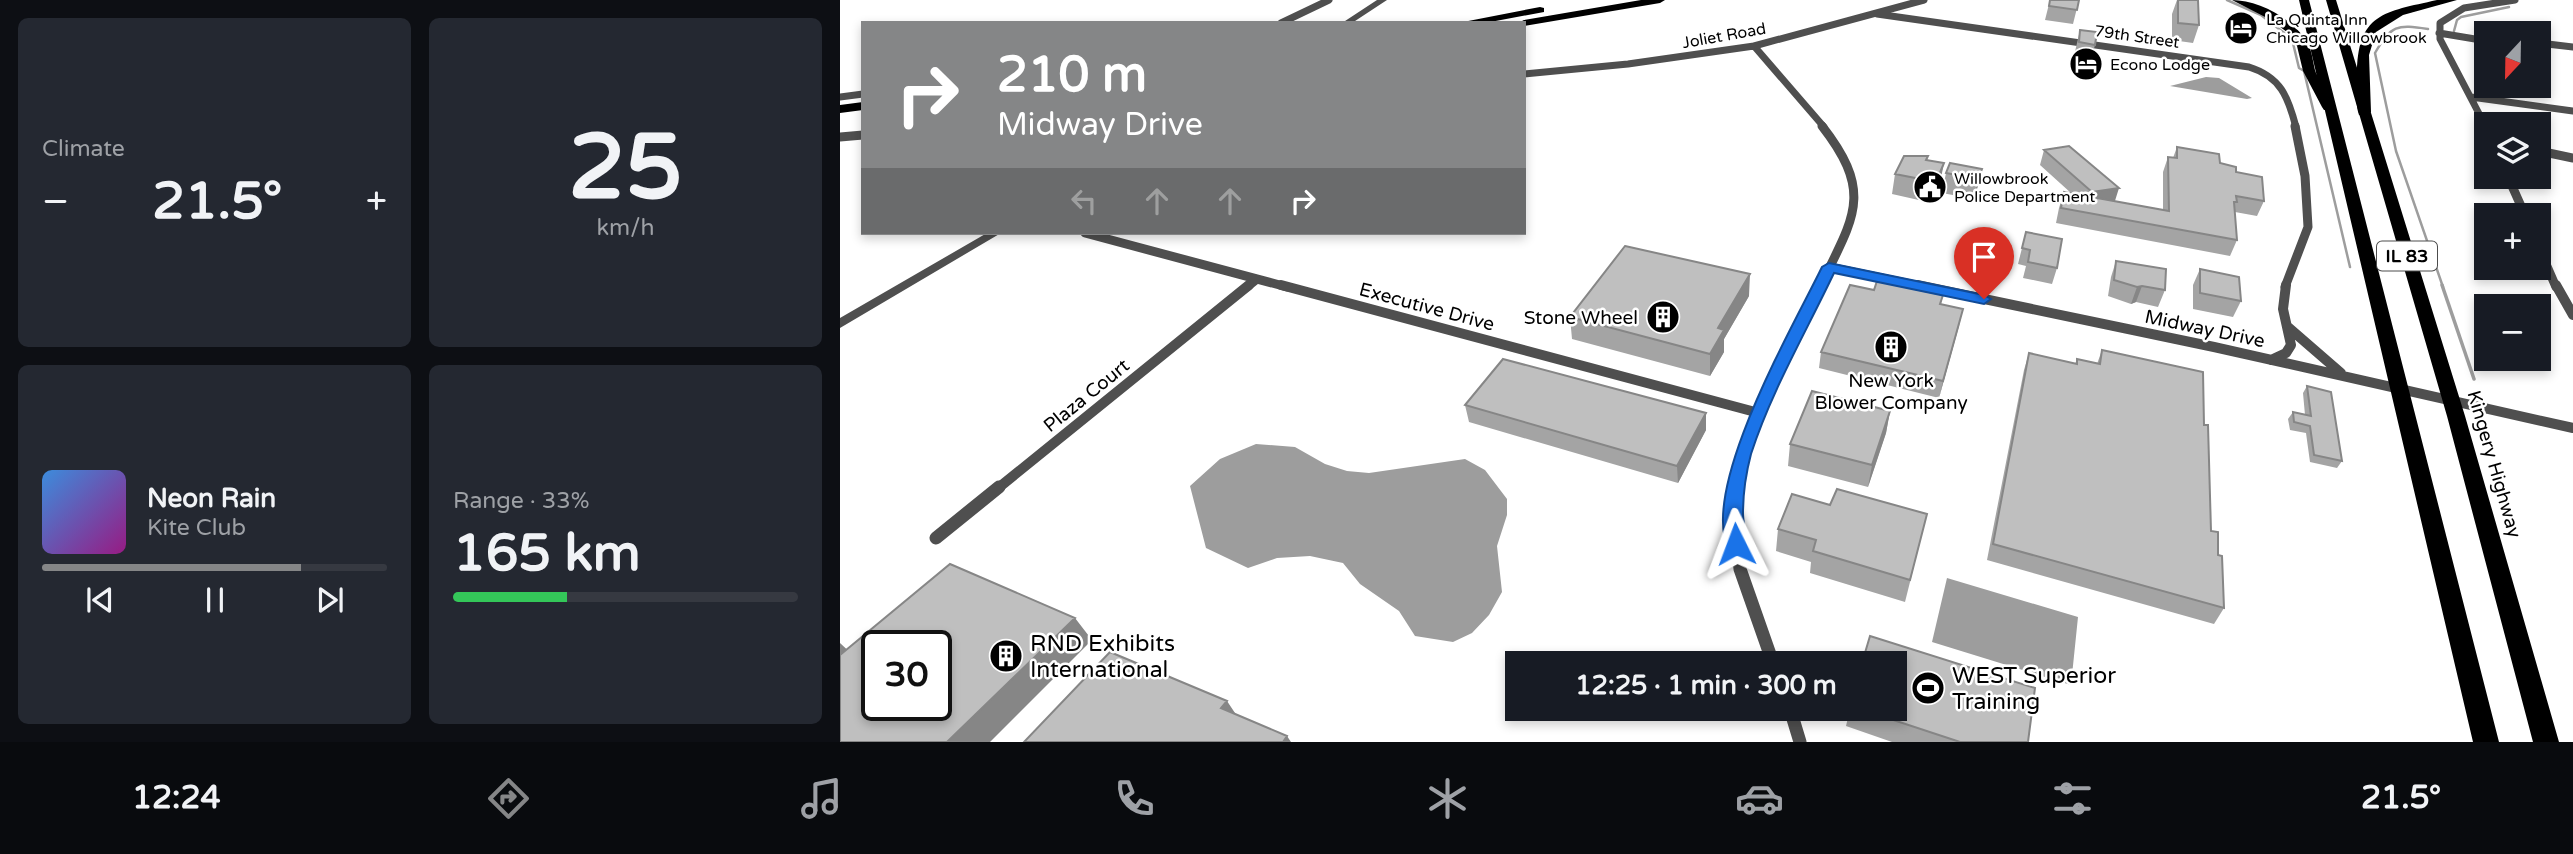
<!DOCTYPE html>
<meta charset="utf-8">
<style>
:root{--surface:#171b24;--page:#242831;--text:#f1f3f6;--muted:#9ea1a6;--line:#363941;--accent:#858687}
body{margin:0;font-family:"Varela Round",sans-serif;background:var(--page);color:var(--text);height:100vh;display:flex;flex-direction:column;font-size:26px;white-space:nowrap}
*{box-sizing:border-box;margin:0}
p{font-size:23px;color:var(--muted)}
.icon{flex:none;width:38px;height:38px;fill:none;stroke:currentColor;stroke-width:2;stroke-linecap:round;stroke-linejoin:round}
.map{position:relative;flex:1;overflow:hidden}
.sheet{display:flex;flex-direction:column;gap:18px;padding:18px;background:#0d0f14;width:840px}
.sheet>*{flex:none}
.banner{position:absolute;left:21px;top:21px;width:665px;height:214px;border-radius:0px;box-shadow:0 4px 10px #0003;background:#858687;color:#fff;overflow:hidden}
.needle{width:46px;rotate:202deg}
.controls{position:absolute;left:1634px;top:21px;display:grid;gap:14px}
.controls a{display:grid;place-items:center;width:77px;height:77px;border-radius:0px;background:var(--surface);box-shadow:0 4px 10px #0003;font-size:35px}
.speed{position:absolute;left:21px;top:630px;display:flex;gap:14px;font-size:35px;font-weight:700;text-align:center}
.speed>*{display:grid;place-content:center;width:91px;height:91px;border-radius:50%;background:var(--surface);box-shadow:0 4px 10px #0003;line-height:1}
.speed .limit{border:4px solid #111;border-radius:10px;background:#fff;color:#111}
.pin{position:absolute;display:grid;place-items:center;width:60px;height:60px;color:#fff;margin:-72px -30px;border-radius:50% 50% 50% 0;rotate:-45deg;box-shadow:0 0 7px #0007}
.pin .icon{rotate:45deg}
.me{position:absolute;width:77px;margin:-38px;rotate:357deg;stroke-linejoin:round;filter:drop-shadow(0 0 5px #0008)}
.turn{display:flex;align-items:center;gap:24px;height:147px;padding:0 21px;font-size:32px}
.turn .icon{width:91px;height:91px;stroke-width:2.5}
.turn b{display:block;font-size:49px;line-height:60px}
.lanes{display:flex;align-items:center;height:66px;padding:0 21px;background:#0003;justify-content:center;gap:35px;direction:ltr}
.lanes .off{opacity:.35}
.big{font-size:52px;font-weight:700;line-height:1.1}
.sheet .card{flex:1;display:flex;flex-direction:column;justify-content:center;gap:10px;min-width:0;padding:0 24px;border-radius:10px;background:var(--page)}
.sheet .dial{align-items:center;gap:0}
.dial b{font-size:91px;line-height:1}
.song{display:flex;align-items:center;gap:21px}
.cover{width:84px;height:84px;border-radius:10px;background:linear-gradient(135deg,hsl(210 70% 55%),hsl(310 70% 35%))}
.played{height:7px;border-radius:4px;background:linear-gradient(90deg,var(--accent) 75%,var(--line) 75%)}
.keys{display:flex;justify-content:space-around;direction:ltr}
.heat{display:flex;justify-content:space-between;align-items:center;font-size:38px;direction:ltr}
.charge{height:10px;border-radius:5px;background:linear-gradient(90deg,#34c759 33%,var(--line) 0)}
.sheet .tiles{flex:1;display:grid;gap:18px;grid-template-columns:repeat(2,1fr)}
.trip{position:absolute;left:665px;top:651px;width:402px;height:70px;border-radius:0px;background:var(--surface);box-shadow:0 4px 10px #0003;font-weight:700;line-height:70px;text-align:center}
.menu{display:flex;height:112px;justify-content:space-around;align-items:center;background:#090b0e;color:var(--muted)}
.menu .icon{width:49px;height:49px}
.menu .on{color:var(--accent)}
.menu b{font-size:32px;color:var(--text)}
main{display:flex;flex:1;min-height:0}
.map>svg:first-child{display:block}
</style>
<main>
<section class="sheet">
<div class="tiles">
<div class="card"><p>Climate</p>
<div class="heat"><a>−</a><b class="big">21.5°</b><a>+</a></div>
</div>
<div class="card dial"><b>25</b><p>km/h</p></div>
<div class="card">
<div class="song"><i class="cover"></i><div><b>Neon Rain</b><p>Kite Club</p></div></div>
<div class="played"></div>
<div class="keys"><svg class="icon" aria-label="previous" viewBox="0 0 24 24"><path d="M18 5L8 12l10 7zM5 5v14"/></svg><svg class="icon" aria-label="pause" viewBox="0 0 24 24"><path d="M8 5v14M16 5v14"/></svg><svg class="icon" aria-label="next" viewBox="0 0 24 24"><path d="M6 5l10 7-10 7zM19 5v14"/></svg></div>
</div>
<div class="card"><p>Range · 33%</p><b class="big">165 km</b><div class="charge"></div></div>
</div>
</section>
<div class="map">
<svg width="1733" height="742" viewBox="0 0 1733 742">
<rect width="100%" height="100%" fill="#fff"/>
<!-- water -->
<path fill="#9d9d9d" d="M1366 77 1379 78 1412 98 1407 99 1330 86Z
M416 444 455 447 485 464 507 471 529 473 625 459 645 470 667 499V515L657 546 662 592 649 615 632 633 613 642 575 636 559 611 520 584 503 563 470 556 437 558 408 568 366 548 350 486 380 459Z
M1107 578 1238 617 1231 685 1092 642Z"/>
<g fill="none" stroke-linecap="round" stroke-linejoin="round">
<!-- stream-far1 -->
<path stroke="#9d9d9d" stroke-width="2.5" d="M1387 0 1421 15 1452 39 1459 68 1464 71 1510 267
M1588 29C1557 24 1551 25 1535 53L1556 151 1603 287
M1614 31 1617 20 1621 17 1669 7"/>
<!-- stream -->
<path stroke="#9d9d9d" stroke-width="3.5" d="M1602 285 1634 379"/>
<!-- minor-far3 -->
<path stroke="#4f4f4f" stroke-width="7" d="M1037 14 1409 67C1441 77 1448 97 1456 127
M441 23 489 0
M1599 33 1647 41
M1699 43 1733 47
M914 46 984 127
M684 74 788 64 914 46 1084 0
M0 97 23 94
M1631 97 1733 111
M1646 127 1600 39V23L1624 8 1675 0"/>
<!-- minor-far2 -->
<path stroke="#4f4f4f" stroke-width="9" d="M1645 126 1647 130
M0 137 23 135
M1699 151 1733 158
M1668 177 1685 215
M245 233 447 287
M1699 248 1716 287
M989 267 1085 287
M407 287 417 279
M980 287C1013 218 1035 194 982 126
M1445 287 1468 227 1465 176 1455 126"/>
<!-- minor-far1 -->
<path stroke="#4f4f4f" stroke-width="10" d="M441 285 919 413
M1077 285 1374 347 1733 428
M1716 285 1733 315
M1448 327 1501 373
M1431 360 1446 353 1451 345 1443 309 1446 285
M157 489 409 285
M896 489C899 432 955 338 980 285"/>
<!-- minor -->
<path stroke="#4f4f4f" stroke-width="13" d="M896 487 894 514 900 569 933 663
M96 538 159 487
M950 709 960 742"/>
<!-- tertiary -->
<path fill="#4f4f4f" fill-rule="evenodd" d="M537 0H547L512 23H502Z
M147 233H161L0 328V318Z"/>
<!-- trunk -->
<path fill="#000" fill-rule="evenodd" d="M1459 0H1469L1659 742H1633Z
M1486 0H1496L1625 416 1719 742H1693L1607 416Z"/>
<!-- motorway -->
<path fill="#000" fill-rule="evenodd" d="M801 0H825L820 3 684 26V23H678L684 20Z
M1392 0C1419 0 1457 20 1469 46 1473 55 1473 65 1476 73 1482 85 1489 96 1496 107L1494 110H1484L1482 107 1463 71 1457 46 1447 32 1429 19Z
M1597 0H1617L1563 15 1536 32 1529 55 1531 112 1524 116 1519 115C1515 104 1517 89 1517 76 1517 13 1544 12 1597 0Z
M700 7 704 8V12L645 23H618Z
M23 102V110L0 113V105Z"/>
</g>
<!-- wall -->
<path fill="#a4a4a4" d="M1210 0H1239L1233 24 1205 20Z
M1337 0H1358L1359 25 1353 43 1332 40V14Z
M1240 30 1255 45 1248 71 1232 69 1234 56Z
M1337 147 1380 163 1396 172 1424 201 1417 216 1395 212 1397 240 1390 256 1216 223 1219 208 1224 192 1231 193 1200 165 1204 150 1275 201 1323 210V172L1328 157 1333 158Z
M1087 160 1100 183 1092 203 1052 194 1055 174Z
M1142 169 1137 189 1134 199 1102 193 1106 173Z
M1186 232 1217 268 1212 284 1183 278 1186 266 1178 264Z
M1276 261 1325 290 1318 307 1296 302 1291 304 1268 296 1271 277Z
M1360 269 1401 301 1393 317 1353 309V285Z
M1034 290 1103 295 1101 304 1123 309 1099 398 979 368 981 352Z
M909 296 884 339V352L870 376 732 339 730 317Z
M1262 350 1364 425 1371 531 1378 555 1384 608 1374 624 1147 560 1184 370 1189 353 1235 364 1237 359 1257 364Z
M1467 386 1502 461 1497 468 1470 462 1466 433 1450 430 1448 419 1453 412 1465 415 1463 393Z
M625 405 866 430 838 483 629 422Z
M1050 411 1046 433 1028 487 948 466 950 444Z
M990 505 1087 514 1065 602 970 573 971 562 936 551 938 529Z
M1010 709H1055L1188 742H1052L1006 726Z"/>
<!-- shaded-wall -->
<path fill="#868686" d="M1104 163 1100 183 1092 203 1096 182Z
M1142 169 1137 189 1134 199 1138 179Z
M1279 188 1274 204 1247 208 1252 192Z
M910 274 909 296 884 339V352L870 376V354L878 328Z
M1302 286 1296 302 1291 304 1297 287Z
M1123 309 1119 326 1099 398 1103 381Z
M1050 411 1046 433 1028 487 1032 465Z
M866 413V430L838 483 837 466Z
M235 618 252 640 150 742H107Z
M0 643 15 657 0 669Z
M387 701 401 722 381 708Z
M447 736 451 742H443Z"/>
<!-- building -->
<path fill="#bfbfbf" stroke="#868686" stroke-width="2" fill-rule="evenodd" d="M1210 0H1239L1237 10 1209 6Z
M1338 0H1358L1359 25 1338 23Z
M1240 30 1257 32 1255 45 1239 42Z
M1229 146 1279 188 1252 192 1204 150Z
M1337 147 1379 154 1380 163 1396 167V172L1422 177 1424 201 1396 196 1397 202H1394L1397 240 1221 208 1224 192 1329 211 1328 157 1337 158Z
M1064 156H1088L1086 160 1104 163 1096 182 1055 174Z
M1110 163 1142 169 1138 179 1106 173Z
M1186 232 1222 239 1217 268 1188 262 1190 250 1182 248Z
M785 246 910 274 878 328 884 330 870 354 730 317Z
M1276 261 1326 269 1325 290 1302 286 1297 287 1274 280Z
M1360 269 1399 277 1401 301 1360 293Z
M1037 281 1103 295 1100 304 1123 309 1103 381 981 352 1010 285 1034 290Z
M1262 350 1363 372 1364 425H1368L1371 531 1378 532V555L1382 556 1384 608 1153 544 1189 353 1237 364V359L1260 364Z
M663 359 866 413 837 466 625 405Z
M1467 386 1491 392 1502 461 1474 455 1470 426 1454 422 1453 412 1471 416Z
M972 391 1050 411 1032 465 950 444Z
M997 489 1087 514 1070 580 973 551 976 540 938 529 952 494 990 505Z
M110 564 235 618 107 742H0V655ZM37 646H96V705H37Z
M1030 636 1195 688 1188 742H1120L1020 709H1055V663H1022Z
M270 652 387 701 381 708 447 736 443 742H184Z"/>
<!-- route -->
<path fill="#1a73e8" stroke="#114b97" stroke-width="2" d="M989 263 1144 295 1151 299 1144 304 994 273C966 332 931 392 911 454 906 473 903 493 903 513 903 525 908 539 903 550L896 552 889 550C858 490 954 325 982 267Z"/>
<!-- icons -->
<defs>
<symbol id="hotel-disc" viewBox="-11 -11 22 22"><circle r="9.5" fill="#000" stroke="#fff"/><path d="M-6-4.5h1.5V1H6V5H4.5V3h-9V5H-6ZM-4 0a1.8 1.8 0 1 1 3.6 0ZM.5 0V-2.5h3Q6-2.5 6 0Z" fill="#fff"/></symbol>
<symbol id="civic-disc" viewBox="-11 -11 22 22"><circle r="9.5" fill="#000" stroke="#fff"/><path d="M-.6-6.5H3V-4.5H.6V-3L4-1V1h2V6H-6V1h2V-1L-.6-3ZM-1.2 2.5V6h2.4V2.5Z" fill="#fff"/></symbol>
<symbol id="building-disc" viewBox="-11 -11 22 22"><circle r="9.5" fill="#000" stroke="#fff"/><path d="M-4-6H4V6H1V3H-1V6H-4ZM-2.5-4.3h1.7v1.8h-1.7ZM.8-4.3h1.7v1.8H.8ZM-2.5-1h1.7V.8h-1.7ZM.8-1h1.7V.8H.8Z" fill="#fff"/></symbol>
<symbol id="stadium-disc" viewBox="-11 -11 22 22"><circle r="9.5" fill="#000" stroke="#fff"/><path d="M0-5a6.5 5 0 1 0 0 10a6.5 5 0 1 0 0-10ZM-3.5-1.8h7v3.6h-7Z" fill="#fff"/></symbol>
</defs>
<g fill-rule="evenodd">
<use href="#hotel-disc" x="1382" y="9" width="38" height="38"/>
<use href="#hotel-disc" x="1227" y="45" width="38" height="38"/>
<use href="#civic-disc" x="1071" y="168" width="38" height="38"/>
<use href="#building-disc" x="804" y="298" width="38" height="38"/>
<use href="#building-disc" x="1032" y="328" width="38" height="38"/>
<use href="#building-disc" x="147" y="637" width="38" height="38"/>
<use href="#stadium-disc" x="1069" y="669" width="38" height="38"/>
</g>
<g text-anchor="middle" stroke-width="5" stroke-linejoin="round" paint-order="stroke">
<!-- far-poi labels -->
<g font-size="16" fill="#000" stroke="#fff" text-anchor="start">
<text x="1426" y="25">La Quinta Inn<tspan x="1426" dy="18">Chicago Willowbrook</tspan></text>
<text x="1270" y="70">Econo Lodge</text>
<text x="1114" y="184">Willowbrook<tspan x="1114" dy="18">Police Department</tspan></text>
</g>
<!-- far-street labels -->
<g font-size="16" fill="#000" stroke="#fff">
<text transform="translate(884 35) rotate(-10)" y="6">Joliet Road</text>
<text transform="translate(1297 36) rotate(8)" y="6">79th Street</text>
</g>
<!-- shield labels -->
<rect fill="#fff" stroke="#4c4c4c" stroke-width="2" x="1537" y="241.5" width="60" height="29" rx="5"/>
<g font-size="18" font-weight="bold" fill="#000">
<text x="1567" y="262">IL 83</text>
</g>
<!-- street labels -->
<g font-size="19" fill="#000" stroke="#fff">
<text transform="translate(587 306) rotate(15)" y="7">Executive Drive</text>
<text transform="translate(1365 328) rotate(12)" y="7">Midway Drive</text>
<text transform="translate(246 395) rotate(-39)" y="7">Plaza Court</text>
<text transform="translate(1655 464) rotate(74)" y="7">Kingery Highway</text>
</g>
<!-- poi labels -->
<g font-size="19" fill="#000" stroke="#fff" text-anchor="end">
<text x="798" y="324">Stone Wheel</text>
<text x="1051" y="387" text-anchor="middle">New York<tspan x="1051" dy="22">Blower Company</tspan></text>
</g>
<!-- near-poi labels -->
<g font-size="23" fill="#000" stroke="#fff" text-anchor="start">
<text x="190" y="651">RND Exhibits<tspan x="190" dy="26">International</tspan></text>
<text x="1112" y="683">WEST Superior<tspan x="1112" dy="26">Training</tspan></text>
</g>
</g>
</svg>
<div class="controls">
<a><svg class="needle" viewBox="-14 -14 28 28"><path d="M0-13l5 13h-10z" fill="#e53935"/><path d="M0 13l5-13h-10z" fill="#9ea1a6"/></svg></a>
<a><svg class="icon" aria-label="layers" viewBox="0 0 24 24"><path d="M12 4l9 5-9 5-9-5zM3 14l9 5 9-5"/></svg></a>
<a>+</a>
<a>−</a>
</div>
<div class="speed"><div class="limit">30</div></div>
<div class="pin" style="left:1144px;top:299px;background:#d93025"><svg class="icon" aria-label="arrive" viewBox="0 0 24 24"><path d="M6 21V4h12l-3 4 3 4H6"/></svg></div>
<svg class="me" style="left:896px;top:544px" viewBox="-20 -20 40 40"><path d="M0-17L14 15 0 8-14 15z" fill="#1a73e8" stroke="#fff" stroke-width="4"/></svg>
<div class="trip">12:25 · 1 min · 300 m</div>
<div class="banner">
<div class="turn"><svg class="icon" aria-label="right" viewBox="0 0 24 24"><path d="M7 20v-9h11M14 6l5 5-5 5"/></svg><div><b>210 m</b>Midway Drive</div></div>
<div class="lanes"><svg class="icon off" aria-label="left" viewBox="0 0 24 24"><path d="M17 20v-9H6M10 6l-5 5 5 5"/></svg><svg class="icon off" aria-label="ahead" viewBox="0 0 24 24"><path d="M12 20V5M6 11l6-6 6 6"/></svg><svg class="icon off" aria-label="ahead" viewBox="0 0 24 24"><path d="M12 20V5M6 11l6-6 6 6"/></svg><svg class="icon" aria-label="right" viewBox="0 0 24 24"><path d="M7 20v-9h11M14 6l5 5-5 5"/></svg></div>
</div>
</div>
</main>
<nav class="menu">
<b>12:24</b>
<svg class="icon on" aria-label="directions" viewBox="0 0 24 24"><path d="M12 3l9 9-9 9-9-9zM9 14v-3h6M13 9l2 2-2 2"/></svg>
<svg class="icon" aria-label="music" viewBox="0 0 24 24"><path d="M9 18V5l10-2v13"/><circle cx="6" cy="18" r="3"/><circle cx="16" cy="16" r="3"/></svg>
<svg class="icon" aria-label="phone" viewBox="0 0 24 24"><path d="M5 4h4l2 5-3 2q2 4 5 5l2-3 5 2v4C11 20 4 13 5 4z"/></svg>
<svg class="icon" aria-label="climate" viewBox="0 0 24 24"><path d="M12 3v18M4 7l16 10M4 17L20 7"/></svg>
<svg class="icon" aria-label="car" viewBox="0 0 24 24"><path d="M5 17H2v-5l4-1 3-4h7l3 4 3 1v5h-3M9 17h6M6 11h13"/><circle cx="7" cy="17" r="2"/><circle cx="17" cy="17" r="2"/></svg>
<svg class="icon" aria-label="filters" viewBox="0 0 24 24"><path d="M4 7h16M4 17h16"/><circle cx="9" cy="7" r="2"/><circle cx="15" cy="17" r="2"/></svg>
<b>21.5°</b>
</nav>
